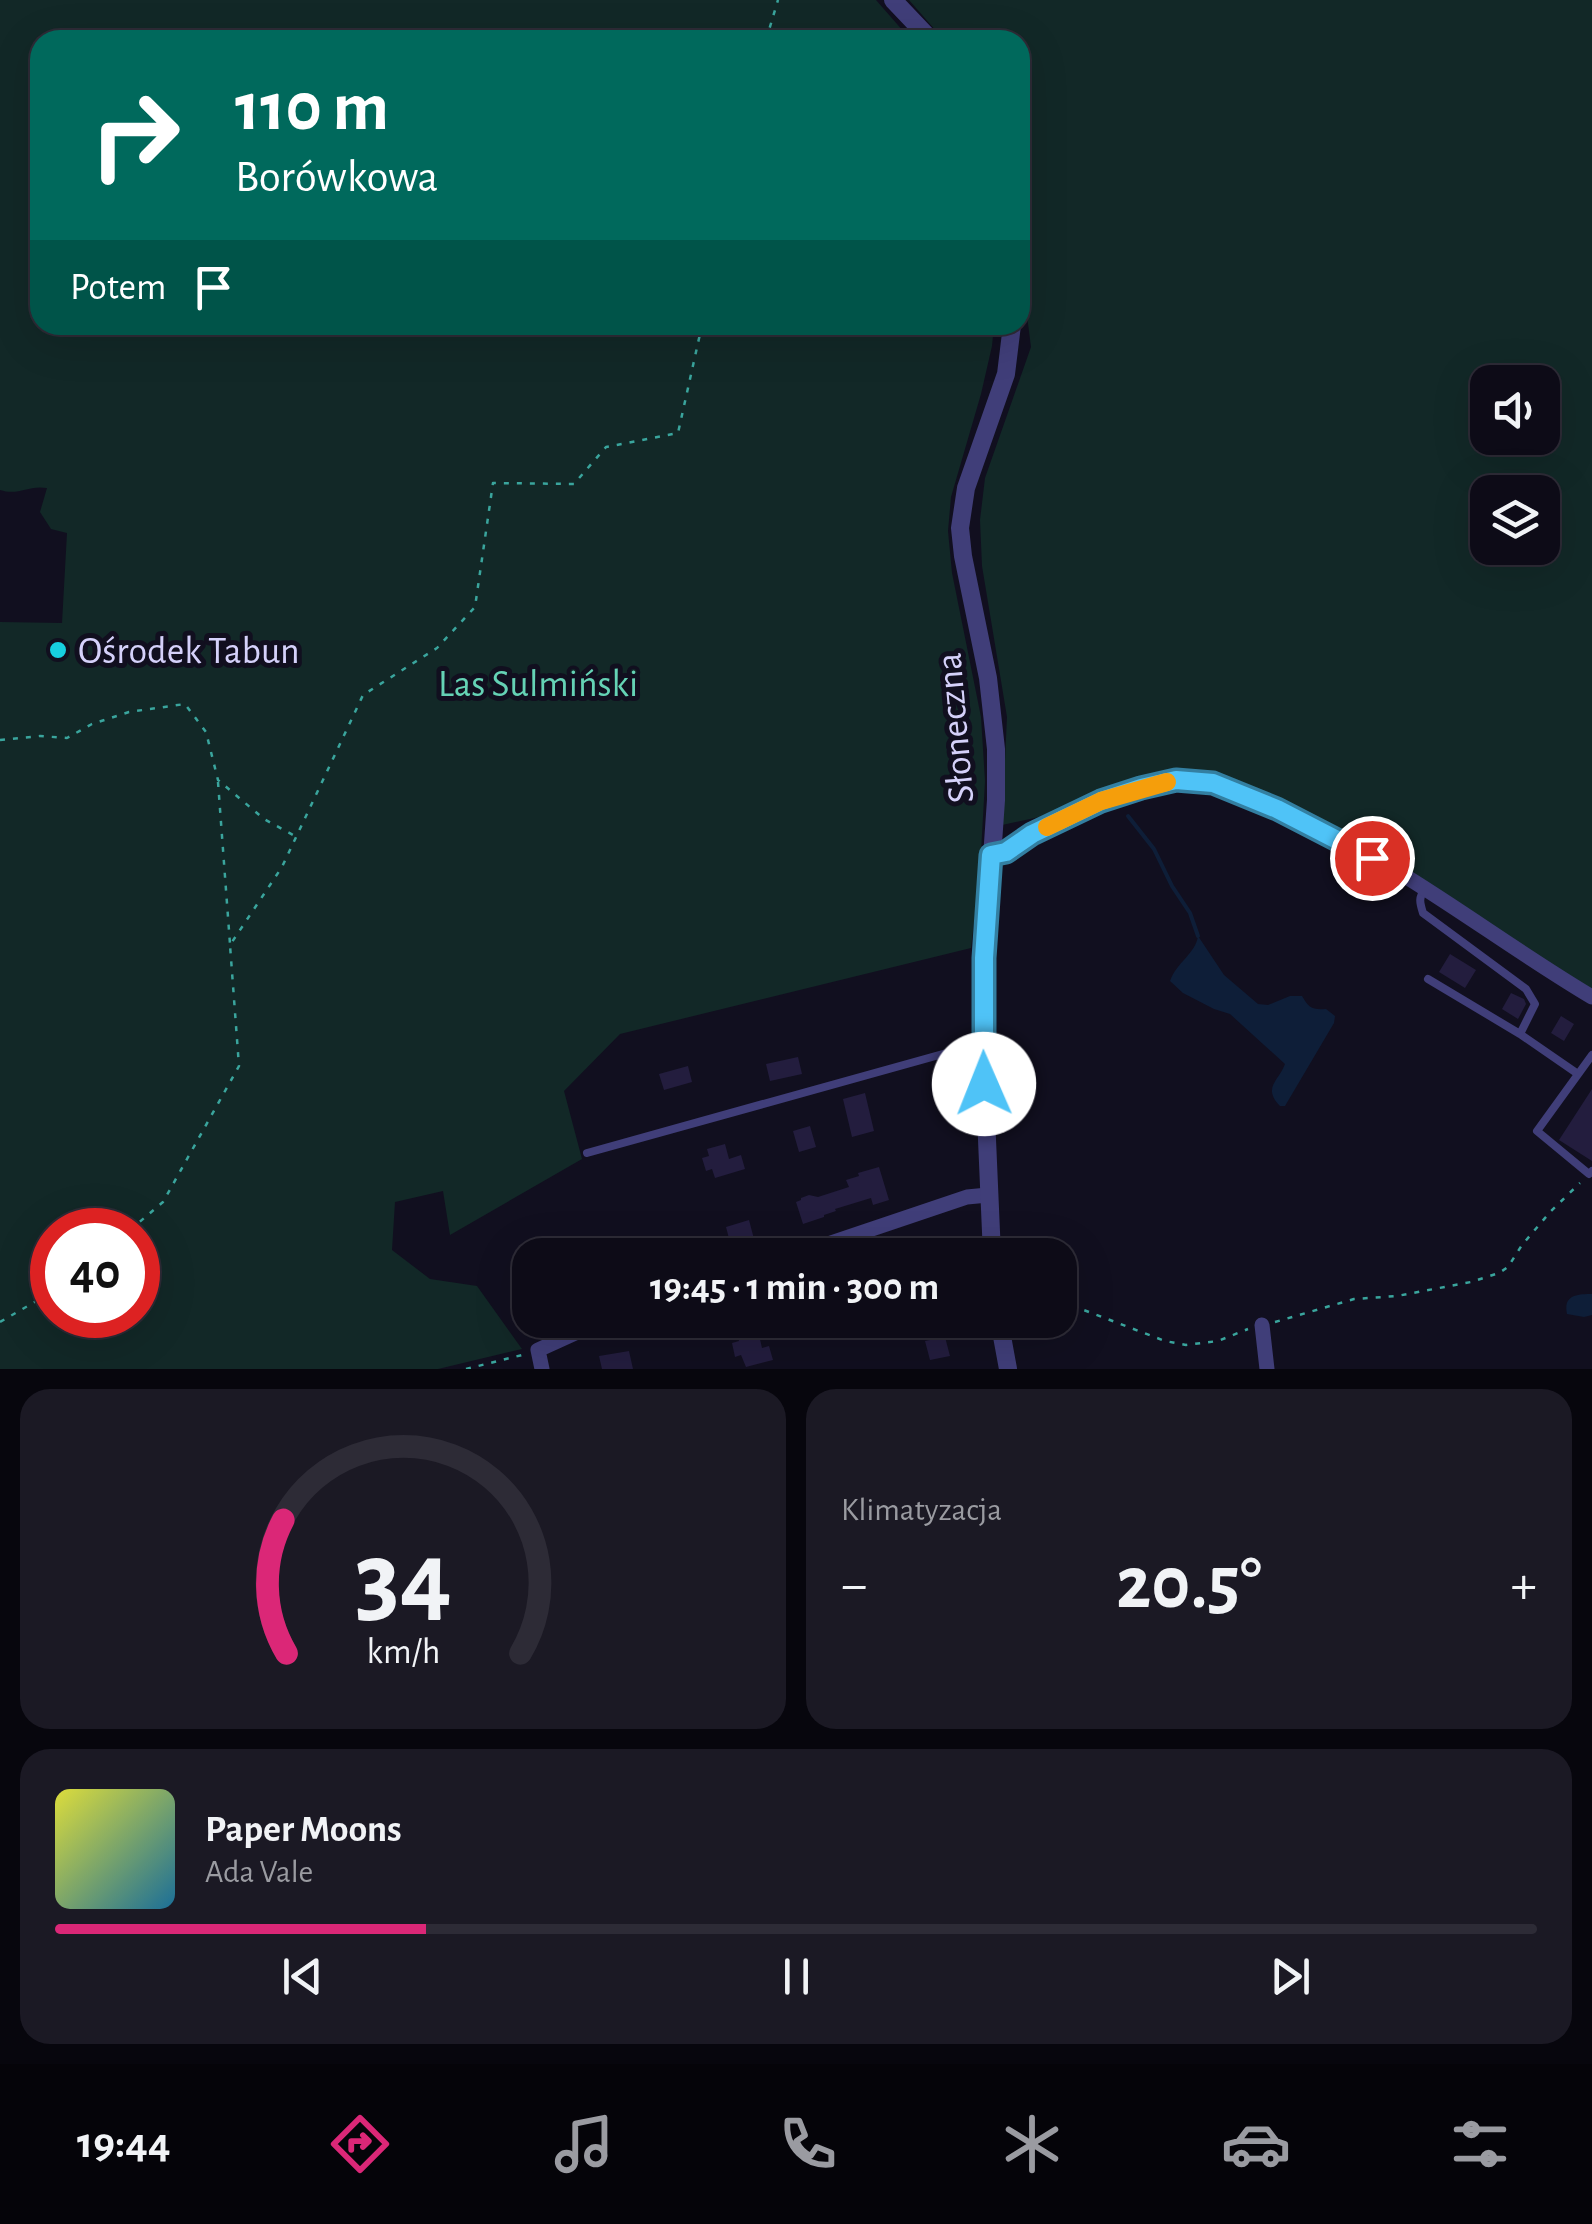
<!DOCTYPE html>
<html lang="pl">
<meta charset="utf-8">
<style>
:root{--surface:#0d0b17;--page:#1b1924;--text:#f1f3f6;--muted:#9a9ba1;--line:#2d2b36;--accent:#db2777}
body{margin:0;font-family:"Alegreya Sans",sans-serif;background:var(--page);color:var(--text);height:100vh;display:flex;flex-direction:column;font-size:38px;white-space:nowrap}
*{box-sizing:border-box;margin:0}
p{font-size:32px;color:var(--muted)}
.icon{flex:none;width:55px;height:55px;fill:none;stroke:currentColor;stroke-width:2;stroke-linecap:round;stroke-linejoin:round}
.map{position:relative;height:1369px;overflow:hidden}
.panel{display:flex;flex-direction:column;gap:20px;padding:20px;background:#07060d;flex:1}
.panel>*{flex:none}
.guide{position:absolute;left:30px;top:30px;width:1000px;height:305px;border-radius:30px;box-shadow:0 10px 40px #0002,0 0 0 2px var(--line);background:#00695c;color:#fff;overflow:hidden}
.fabs{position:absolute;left:1470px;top:365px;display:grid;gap:20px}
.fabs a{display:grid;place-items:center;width:90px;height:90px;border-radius:20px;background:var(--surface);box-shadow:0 10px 40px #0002,0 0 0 2px var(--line);font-size:50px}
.speed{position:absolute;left:30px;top:1208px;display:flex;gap:20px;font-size:50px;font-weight:700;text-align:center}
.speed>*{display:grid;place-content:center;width:130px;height:130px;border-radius:50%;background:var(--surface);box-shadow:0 10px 40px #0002,0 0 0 2px var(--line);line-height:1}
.speed .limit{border:15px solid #d22;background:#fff;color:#111}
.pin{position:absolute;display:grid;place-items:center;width:85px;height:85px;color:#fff;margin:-42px;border:5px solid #fff;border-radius:50%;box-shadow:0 2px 10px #0007}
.me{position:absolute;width:110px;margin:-55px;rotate:359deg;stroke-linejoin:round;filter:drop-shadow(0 0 8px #0008)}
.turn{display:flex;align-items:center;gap:35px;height:210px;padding:0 40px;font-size:45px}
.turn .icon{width:130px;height:130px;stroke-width:2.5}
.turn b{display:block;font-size:70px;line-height:85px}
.then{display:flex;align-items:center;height:95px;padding:0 40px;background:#0003;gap:20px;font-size:38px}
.big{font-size:75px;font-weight:600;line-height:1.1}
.panel .widget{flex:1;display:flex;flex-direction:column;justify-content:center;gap:15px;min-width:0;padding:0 35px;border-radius:30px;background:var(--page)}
.panel .dial{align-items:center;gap:0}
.dial svg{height:260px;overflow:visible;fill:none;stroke:var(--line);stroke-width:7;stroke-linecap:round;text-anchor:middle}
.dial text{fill:var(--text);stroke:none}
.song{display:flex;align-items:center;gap:30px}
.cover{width:120px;height:120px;border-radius:15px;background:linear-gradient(135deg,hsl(60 70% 55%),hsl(200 70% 35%))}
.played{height:10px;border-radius:5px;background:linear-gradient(90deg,var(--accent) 25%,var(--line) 25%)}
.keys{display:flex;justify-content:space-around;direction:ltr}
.heat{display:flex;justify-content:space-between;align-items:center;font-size:55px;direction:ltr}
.panel .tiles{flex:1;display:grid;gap:20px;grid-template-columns:1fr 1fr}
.widget:last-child{grid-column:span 2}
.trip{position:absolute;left:512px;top:1238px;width:565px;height:100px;border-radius:30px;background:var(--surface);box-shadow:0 10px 40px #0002,0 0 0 2px var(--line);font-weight:600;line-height:100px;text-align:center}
.tabs{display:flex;height:160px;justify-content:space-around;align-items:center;background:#050409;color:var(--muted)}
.tabs .icon{width:70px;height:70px}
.tabs .on{color:var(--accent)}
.tabs b{font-size:45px;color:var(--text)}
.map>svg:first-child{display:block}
</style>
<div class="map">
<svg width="1592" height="1369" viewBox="0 0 1592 1369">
<rect width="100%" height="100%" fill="#110f1f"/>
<!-- green -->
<path fill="#122827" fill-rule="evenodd" d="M0 0H876L911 40H40V325H994L992 346 981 394 951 497 948 531 952 573 981 717 985 781 980 870 971 948 620 1034 564 1091 582 1159 450 1235 443 1191 395 1202 392 1250 430 1279 477 1286 522 1349 438 1369H0V622L62 623 67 533 51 529 40 512 47 488C27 485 19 496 0 490ZM52 1230H138V1315H52Z
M909 0H1592V992L1401 868 1196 777 1058 813 1002 825 1007 717 982 566 980 520 985 478 1031 347 1020 261V40H944ZM1488 382H1542V438H1488ZM1488 492H1542V548H1488Z"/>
<!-- water -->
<path fill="#0e1e38" d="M1198 936 1224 975 1258 1004 1268 1005 1290 996H1302C1309 1008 1312 1010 1326 1009L1335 1016 1334 1023 1285 1106H1280C1262 1087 1279 1081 1285 1064L1230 1014 1214 1009 1183 993 1170 981C1176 963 1196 953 1198 936Z
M1592 1294V1315L1584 1317 1567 1314C1563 1295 1577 1294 1592 1294Z"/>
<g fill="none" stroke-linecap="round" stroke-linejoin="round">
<!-- stream -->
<path stroke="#0e1e38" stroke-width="4" d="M1128 816 1154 849 1172 886 1190 913 1198 936"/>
</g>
<!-- building -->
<path fill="#231d3e" d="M1450 954 1476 970 1465 988 1439 972Z
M1511 993 1524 999 1526 1004 1518 1019 1502 1009Z
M1561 1016 1574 1024 1564 1041 1551 1033Z
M798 1057 802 1074 770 1081 766 1064Z
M688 1066 692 1082 664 1090 659 1074Z
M1592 1089V1161L1559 1140Z
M865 1093 874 1131 852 1137 843 1099Z
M810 1126 816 1147 799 1152 793 1131Z
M725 1144 729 1159 741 1155 745 1169 715 1178 712 1169 706 1171 702 1158 709 1156 707 1149Z
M879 1167 889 1200 873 1205 871 1198 835 1209 836 1211 824 1215V1217L803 1224 796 1202 801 1200V1198L809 1195 818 1197 849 1187 846 1180 859 1176 858 1173Z
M749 1220 754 1239 731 1246 726 1227Z
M688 1237 690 1243 703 1239 707 1253 699 1255H668L677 1240Z
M947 1239 951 1255H901L900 1252Z
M733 1320H747L753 1337 759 1335 762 1348 769 1346 773 1360 746 1367 741 1355 735 1357 732 1343 739 1341Z
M945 1337 950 1356 930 1360 925 1341Z
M629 1351 633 1369H602L599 1356Z"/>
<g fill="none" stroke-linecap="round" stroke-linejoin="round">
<!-- path -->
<path stroke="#3aa59d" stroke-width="2.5" stroke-dasharray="5 8" stroke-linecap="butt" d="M766 40 778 0
M0 740 40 736 67 738 92 724 129 712 185 704 206 732 218 780 264 819 295 836
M218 782 230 944
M130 1230 163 1202 239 1066 230 945 282 867 363 695 437 648 475 607 493 483 574 484 606 447 678 433 702 325
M1060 1301 1165 1341 1186 1345 1218 1341 1248 1329
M0 1322 52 1292
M1275 1322 1354 1299 1397 1296 1471 1282 1499 1273 1508 1267 1522 1245 1551 1211 1580 1183
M466 1369 522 1355"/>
<!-- service -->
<path stroke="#403e79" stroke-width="8" d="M1425 889C1418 898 1420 903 1423 913L1526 989 1535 1004 1520 1034 1578 1074
M1428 979 1520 1034
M1592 1055 1537 1131 1589 1174 1592 1171
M587 1153 968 1047H983"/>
<!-- minor -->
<path stroke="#403e79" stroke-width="15" d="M991 855C1015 851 1018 841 1038 831 1081 810 1126 786 1174 781 1220 776 1277 809 1317 830 1346 845 1377 859 1405 876 1468 915 1528 959 1592 997
M795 1255 967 1197 988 1195
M1262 1325 1267 1369
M542 1369 538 1350 604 1320"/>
<!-- tertiary -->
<path stroke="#403e79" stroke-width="18" d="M893 0 931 40
M992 1255 983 1047 985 958 996 800V749L988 678 963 556 960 528 966 488 1006 374 1012 325
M999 1320 1008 1369"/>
</g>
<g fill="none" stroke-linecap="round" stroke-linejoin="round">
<defs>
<path id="route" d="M984 1084V958L991 855 1006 852 1032 834 1101 801 1141 788 1176 780 1213 783 1277 809 1372 858"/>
</defs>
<!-- route casing -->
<use href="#route" stroke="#337fa1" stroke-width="25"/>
<!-- route -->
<use href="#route" stroke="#4fc3f7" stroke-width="18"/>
<!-- slow -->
<path stroke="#f59e0b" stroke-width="18" d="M1047 827 1101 801 1167 782"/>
</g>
<!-- markers -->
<circle fill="#17cfe0" stroke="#110f1f" stroke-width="4" cx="58" cy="650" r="10"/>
<g text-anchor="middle" stroke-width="10" stroke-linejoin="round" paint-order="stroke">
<!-- poi labels -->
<g font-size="38" fill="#d5d1fa" stroke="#110f1f" text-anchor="start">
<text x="78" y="663">Ośrodek Tabun</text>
</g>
<!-- park labels -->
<g font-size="38" fill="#65d2b5" stroke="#110f1f">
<text x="538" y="696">Las Sulmiński</text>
</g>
<!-- street labels -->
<g font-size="38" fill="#d5d1fa" stroke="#110f1f">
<text transform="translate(954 728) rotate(-95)" y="13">Słoneczna</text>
</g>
</g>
</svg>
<div class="fabs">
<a><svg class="icon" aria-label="sound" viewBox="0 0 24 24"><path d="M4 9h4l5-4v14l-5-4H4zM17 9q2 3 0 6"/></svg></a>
<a><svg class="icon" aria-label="layers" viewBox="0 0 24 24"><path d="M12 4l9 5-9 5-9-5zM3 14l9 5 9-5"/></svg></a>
</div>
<div class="speed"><div class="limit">40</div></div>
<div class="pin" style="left:1372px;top:858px;background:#d93025"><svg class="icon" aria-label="arrive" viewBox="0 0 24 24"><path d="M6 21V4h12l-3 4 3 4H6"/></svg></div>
<svg class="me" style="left:984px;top:1084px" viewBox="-20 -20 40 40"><circle r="19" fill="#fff"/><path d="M0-13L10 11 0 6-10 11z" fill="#4fc3f7"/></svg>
<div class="trip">19:45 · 1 min · 300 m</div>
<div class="guide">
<div class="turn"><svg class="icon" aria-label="right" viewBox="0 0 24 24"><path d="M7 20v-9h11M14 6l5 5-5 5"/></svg><div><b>110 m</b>Borówkowa</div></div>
<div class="then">Potem<svg class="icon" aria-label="arrive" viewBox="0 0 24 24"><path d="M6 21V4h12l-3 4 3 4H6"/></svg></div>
</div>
</div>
<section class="panel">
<div class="tiles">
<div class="widget dial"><svg viewBox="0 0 100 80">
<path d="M14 69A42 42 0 1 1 86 69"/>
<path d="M14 69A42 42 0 0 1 13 28" stroke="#db2777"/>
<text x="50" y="56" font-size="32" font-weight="700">34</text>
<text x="50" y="72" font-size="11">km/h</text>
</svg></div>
<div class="widget"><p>Klimatyzacja</p>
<div class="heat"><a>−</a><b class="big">20.5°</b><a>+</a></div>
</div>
<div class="widget">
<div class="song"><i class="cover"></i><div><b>Paper Moons</b><p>Ada Vale</p></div></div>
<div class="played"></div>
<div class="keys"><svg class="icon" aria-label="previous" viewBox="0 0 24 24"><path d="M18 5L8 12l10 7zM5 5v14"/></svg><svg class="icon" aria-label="pause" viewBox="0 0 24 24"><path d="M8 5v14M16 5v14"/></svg><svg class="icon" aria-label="next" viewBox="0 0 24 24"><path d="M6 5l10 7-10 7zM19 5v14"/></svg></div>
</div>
</div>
</section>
<nav class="tabs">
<b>19:44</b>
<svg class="icon on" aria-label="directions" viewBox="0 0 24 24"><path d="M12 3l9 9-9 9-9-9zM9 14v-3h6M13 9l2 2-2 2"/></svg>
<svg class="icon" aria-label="music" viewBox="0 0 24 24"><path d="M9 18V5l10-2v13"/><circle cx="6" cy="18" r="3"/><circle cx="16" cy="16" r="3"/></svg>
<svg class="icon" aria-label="phone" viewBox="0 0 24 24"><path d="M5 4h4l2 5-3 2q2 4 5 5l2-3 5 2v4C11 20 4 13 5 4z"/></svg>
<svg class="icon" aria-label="climate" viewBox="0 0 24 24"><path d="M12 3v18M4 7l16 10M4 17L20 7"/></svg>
<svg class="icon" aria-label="car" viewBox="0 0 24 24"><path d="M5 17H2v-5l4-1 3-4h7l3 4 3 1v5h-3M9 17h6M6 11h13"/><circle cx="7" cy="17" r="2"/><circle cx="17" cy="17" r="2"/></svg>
<svg class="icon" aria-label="filters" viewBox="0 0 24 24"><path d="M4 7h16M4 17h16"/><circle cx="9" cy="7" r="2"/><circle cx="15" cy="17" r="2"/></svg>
</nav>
